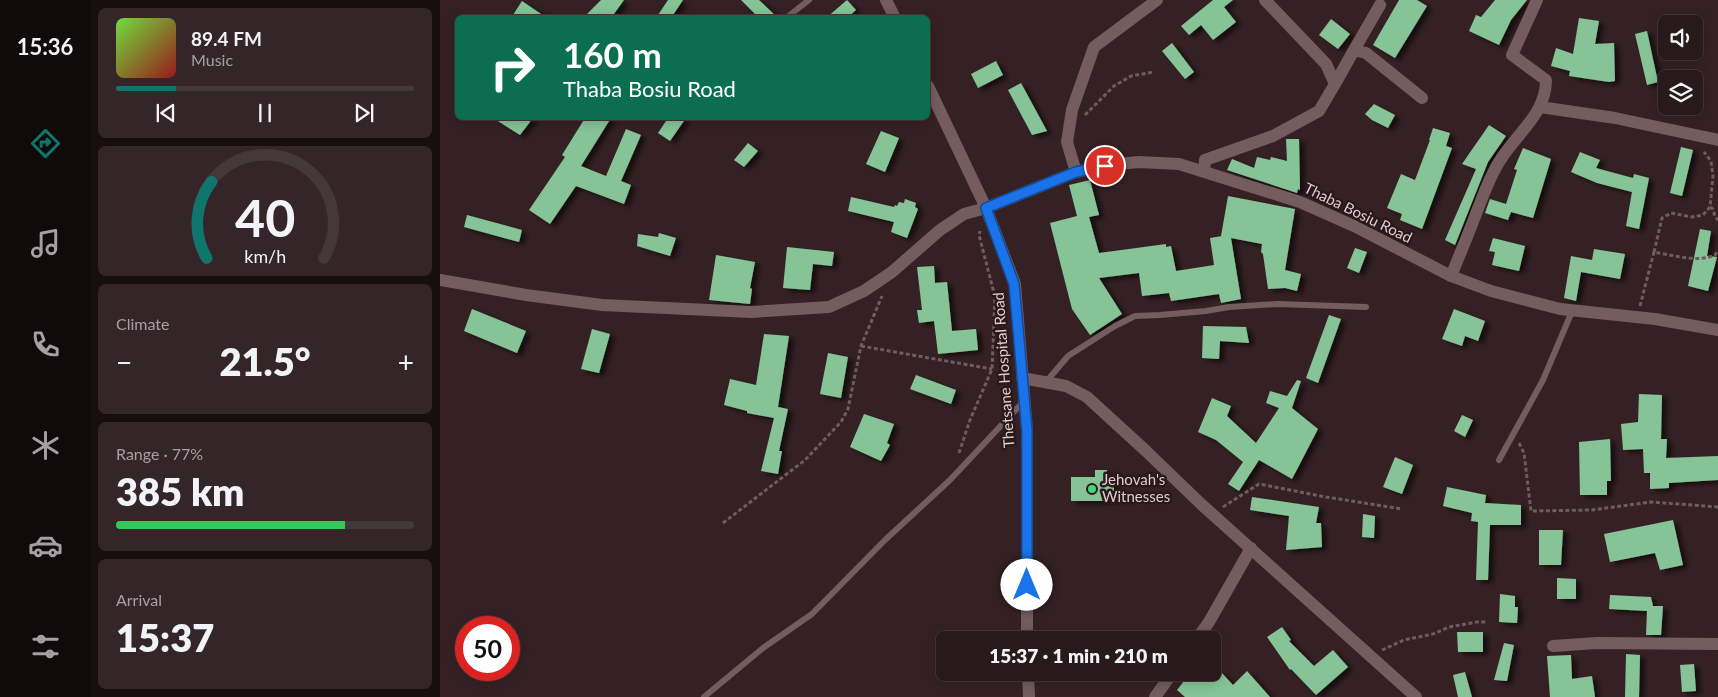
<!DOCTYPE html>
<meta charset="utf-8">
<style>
:root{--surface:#28191b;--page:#342628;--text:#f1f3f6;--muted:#a5a0a3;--line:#44383a;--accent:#0f766e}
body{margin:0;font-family:Lato,sans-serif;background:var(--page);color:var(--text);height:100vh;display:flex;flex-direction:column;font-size:19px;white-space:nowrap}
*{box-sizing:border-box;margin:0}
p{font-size:16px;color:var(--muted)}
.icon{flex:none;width:28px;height:28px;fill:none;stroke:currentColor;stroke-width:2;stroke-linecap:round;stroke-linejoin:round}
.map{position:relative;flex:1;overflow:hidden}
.panel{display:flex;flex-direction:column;gap:8px;padding:8px;background:#160e0f;width:350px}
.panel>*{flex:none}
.top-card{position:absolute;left:15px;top:15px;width:475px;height:105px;border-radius:8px;box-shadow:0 2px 12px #0003,0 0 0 1px var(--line);background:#0b6e4f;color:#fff;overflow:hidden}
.buttons{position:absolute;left:1218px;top:15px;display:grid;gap:10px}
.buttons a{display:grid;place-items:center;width:45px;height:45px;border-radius:8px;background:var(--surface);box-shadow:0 2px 12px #0003,0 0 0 1px var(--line);font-size:25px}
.speed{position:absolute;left:15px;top:616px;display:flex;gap:10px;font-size:25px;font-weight:700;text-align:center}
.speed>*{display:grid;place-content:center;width:65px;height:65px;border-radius:50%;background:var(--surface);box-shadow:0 2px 12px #0003,0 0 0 1px var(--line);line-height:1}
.speed .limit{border:8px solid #d22;background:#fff;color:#111}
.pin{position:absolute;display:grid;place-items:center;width:42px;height:42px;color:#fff;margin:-21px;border:2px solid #fff;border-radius:50%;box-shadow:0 1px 5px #0007}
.me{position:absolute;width:55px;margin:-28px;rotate:0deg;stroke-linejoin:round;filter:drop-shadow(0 0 4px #0008)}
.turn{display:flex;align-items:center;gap:18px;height:105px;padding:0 25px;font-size:22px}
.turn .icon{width:65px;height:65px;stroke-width:2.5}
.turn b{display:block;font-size:35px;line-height:42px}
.big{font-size:38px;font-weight:800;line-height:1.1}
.panel .widget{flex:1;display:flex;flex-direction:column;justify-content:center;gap:8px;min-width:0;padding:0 18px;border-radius:8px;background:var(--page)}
.panel .dial{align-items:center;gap:0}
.dial svg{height:130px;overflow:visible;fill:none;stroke:var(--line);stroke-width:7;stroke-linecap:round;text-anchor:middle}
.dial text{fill:var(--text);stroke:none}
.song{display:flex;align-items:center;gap:15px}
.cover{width:60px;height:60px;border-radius:8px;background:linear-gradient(135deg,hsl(100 70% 55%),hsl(0 70% 35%))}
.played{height:5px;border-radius:2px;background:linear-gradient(90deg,var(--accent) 20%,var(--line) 20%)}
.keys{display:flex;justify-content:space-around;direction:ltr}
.heat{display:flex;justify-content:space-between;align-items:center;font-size:28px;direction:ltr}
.charge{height:8px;border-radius:4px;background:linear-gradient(90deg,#34c759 77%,var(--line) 0)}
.trip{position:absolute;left:496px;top:631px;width:285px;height:50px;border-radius:8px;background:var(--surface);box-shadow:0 2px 12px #0003,0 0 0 1px var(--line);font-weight:800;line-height:50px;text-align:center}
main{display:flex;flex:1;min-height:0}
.tabs{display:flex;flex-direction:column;width:90px;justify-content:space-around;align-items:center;background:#100a0b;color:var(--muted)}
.tabs .icon{width:35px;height:35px}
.tabs .selected{color:var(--accent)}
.tabs b{font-size:22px;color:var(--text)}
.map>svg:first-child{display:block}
</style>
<main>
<nav class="tabs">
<b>15:36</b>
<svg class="icon selected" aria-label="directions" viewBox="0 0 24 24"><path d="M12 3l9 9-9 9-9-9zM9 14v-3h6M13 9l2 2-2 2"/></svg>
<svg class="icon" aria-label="music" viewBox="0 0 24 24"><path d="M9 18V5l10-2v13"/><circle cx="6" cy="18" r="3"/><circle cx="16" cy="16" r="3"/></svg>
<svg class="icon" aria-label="phone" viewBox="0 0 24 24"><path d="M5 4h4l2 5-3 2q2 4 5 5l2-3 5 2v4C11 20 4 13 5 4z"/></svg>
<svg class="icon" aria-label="climate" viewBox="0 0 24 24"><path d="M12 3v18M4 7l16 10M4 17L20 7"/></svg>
<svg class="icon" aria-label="car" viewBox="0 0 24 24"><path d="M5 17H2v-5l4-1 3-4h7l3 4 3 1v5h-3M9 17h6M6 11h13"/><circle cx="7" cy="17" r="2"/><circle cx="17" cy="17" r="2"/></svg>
<svg class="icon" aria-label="filters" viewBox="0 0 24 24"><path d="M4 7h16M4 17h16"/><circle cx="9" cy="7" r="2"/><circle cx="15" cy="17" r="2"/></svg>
</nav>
<section class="panel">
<div class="widget">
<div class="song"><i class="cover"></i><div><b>89.4 FM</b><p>Music</p></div></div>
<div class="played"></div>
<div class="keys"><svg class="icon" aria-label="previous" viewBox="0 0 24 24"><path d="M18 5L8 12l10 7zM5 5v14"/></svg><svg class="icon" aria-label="pause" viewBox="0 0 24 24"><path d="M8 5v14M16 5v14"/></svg><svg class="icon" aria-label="next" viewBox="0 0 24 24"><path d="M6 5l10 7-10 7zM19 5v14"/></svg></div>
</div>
<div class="widget dial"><svg viewBox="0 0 100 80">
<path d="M14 69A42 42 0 1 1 86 69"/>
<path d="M14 69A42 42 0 0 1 17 22" stroke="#0f766e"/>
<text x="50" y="56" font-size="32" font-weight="700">40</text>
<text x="50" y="72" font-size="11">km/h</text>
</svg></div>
<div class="widget"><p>Climate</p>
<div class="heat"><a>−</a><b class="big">21.5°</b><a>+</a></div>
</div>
<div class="widget"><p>Range · 77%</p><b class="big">385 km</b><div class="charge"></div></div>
<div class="widget"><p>Arrival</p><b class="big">15:37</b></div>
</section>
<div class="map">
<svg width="1278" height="697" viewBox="0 0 1278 697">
<defs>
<filter id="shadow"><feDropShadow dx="5" dy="3" stdDeviation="2.5" flood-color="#0009"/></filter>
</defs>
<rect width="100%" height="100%" fill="#352124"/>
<!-- building -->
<path fill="#86c396" filter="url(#shadow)" d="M161 0H184L171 18H143Z
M228 0H243L231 18H216Z
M301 0H319L338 18H319Z
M407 0 416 10 407 18H386Z
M773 0H793L784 7 796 22 773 40 761 25 749 35 741 26Z
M959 0H977L987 6 955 58 933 45Z
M1055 0H1087L1071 20 1059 45 1029 31 1036 15 1041 17Z
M82 1 107 18H71Z
M1139 18 1159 21 1155 44 1174 43 1175 81 1169 82 1129 76 1130 71 1111 66 1116 48 1133 54Z
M891 19 910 34 898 49 879 35Z
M1207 31 1218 82 1207 85 1195 34Z
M732 43 754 72 745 79 722 51Z
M556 61 563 75 538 88 531 74Z
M581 83 607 131 592 135 568 90Z
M934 104 955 115 948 128 932 120 925 114Z
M53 118H93L80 135Z
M145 118H171L141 166 166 176 186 129 201 135 181 181 191 185 184 204 136 186 110 224 89 210 125 157 122 155Z
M228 118H246L230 141 218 133Z
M1049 125 1066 136 1048 162 1015 245 1005 240 1036 169 1022 164Z
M993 128 1010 133 1006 146 1012 148 982 229 960 220 962 214 947 208 961 174 975 180 990 140H989Z
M441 131 459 138 445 172 426 164Z
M846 139H859L860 190 858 189 857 193 787 170 792 159 814 168 817 157 830 160 831 157 847 161Z
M308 143 318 151 304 167 294 160Z
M1241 147 1253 150 1242 196 1230 193Z
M1083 148 1111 159 1093 218 1071 212 1068 220 1045 213 1050 199 1066 204 1077 170 1074 169Z
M1140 152 1160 160 1156 168 1193 178 1194 174 1209 178 1199 229 1186 226 1192 192 1157 183 1131 172Z
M650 180 659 215 649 217 659 253 726 244V247L731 246 736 271 774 265 770 238 782 236H781L788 196 855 209 845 270 861 274 857 291 845 288 828 289 823 254 821 252 822 244 791 238 801 299 781 303 779 294 731 301 729 293 702 296 699 273 659 278 682 314 650 335 632 309 610 223 637 216 629 185Z
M411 197 454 207 455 205 457 206 459 202 464 203 465 199 476 203 475 207 478 209 467 238 451 232 454 222 408 211Z
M27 215 82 230 79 242 24 227Z
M1260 229 1271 231 1267 256 1277 257 1268 291 1248 286Z
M219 233 236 238 230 256 197 246 198 234 218 237Z
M1053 238 1085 246 1079 271 1052 265 1055 252 1049 251Z
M347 247 394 252 392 266 373 264 370 290 343 288Z
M915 248 927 252 919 273 907 268Z
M1154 249 1185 254 1180 279 1141 272 1136 301 1124 298 1131 256 1152 260Z
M276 255 315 262 310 288 312 289 310 304 269 300Z
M494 266 495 283 507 282 512 331 536 329 538 350 498 354 494 321 479 323 477 310H482L477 267Z
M32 309 86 331 77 353 24 331Z
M1014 309 1045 321 1038 341 1025 336 1022 346 1002 339Z
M889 315 901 319 878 383 866 378Z
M763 326 806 327 809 343 780 341 779 359 762 358Z
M152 329 170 334 159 373 141 369Z
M324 334 349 336 338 407 348 409 339 451H342L338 474 321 471 334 418 307 413V411L284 405 290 379 316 385Z
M388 353 408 357 401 398 380 394Z
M476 375 516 390 511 404 470 389Z
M857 380 861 381 852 408 878 429 852 479 819 460 799 491 788 484 803 462 776 440 758 432 772 398 791 406 787 416 816 443 839 408 826 403 830 391 847 396Z
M1199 394 1222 395 1221 439H1227L1226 458 1278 456V480L1229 483V488L1210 489V473H1204L1203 449 1183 450 1181 424 1198 422Z
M424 414 454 424 447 443 450 445 441 461 410 447Z
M1022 415 1033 420 1025 437 1014 431Z
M1170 439 1171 481H1167V495H1140L1139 442Z
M955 457 973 465 962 494 943 487Z
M655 470H667V478H674V501H631V477H655Z
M1007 487 1046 495 1045 503 1081 505V525H1050L1048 580H1036L1038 522 1031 521 1032 513 1003 506Z
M812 497 879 507 876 523H881L882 547 846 550 849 516 810 510Z
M923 514 935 516 934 538 922 537Z
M1233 520 1243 565 1220 570 1215 553 1170 562 1164 534Z
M1099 530H1123L1121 565H1099Z
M1117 578 1136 579V599H1117Z
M1060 594 1075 596V607H1078L1077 623 1059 622Z
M1170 595 1211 597 1213 606H1223L1221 635H1206L1207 611 1169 609Z
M842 627 851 640 849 641 874 666 893 650 908 667 876 695 851 669 850 670 827 637Z
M1017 632H1043V652H1018Z
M1064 643 1074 645 1067 681 1054 680Z
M1186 654 1200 655 1199 697H1185Z
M1131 655 1132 679 1152 676 1155 697H1110L1107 656Z
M1254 664 1256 691 1242 692 1240 665Z
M807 671 830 697H745L737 690 751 672H781L793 685Z
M1025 672 1032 697H1018L1013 675Z"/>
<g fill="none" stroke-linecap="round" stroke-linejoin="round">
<!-- path -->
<path stroke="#6e5c5e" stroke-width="3" stroke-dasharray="4 2.5" stroke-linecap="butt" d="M645 115 674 86 691 76 714 72
M1270 207 1273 209 1275 217 1278 220
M1214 252 1222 218 1231 213 1252 217 1263 215 1270 207 1273 176 1271 161 1264 152
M1200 306 1214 252C1232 255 1258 263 1275 255L1278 250
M421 346 552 369
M1079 443 1084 453 1091 511 1152 510 1211 502 1278 507
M519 453 530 420 552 369 555 297 539 235 540 231
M783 507 819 484 886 497 962 509
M283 523 365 460 401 422 408 409 421 346 442 296
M942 650 964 640 993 634 1009 627 1037 622H1047"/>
<!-- service -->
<path stroke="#745c5f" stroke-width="6" d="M346 18 369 0
M606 382 628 356 675 326 695 316 720 315 766 311 789 307 838 304 926 307
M1059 460 1103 380 1133 309
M264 697 323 648 372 614 445 540 510 480 584 401"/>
<!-- minor -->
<path stroke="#745c5f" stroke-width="12" d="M914 50 940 5
M895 84 914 50 926 53 982 98
M1100 107 1175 118 1278 140
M764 171 765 160 833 136 879 111 895 84 886 64 825 0
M636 172 627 142 632 110 654 47 717 0
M1011 276C1020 254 1029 233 1037 211 1044 194 1050 175 1061 159 1077 133 1106 114 1106 80L1072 55 1097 0
M0 280 86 295 162 305 311 312 389 307 424 291 452 272 500 230 524 214 546 208
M582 378 626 386 647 397 706 451 761 504 976 697
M756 640 769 622 811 548
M1113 646 1157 643 1278 644
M715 697 733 672"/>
<!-- tertiary -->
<path stroke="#745c5f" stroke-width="12" d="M546 208 636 172 677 164 699 162 739 164 860 202 914 226 1011 276 1051 291 1120 309 1215 319 1278 330"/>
<!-- secondary -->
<path stroke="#745c5f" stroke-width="12" d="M446 0 455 18
M488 86 546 208 575 284 587 431V640
M588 672 589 697"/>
</g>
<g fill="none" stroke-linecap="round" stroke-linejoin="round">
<defs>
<path id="route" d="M587 585V431L574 284 546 208 636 172 665 166"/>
</defs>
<!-- route casing -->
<use href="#route" stroke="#114b97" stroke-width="12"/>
<!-- route -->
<use href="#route" stroke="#1a73e8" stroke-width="9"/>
</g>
<!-- markers -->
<circle fill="#41d77c" stroke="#2b181a" stroke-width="2" cx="652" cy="489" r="5"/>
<g text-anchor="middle" stroke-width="5" stroke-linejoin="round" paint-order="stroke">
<!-- street labels -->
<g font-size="15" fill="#dcced0" stroke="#2b181a">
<text transform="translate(918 213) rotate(26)" y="5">Thaba Bosiu Road</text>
<text transform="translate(564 370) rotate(-94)" y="5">Thetsane Hospital Road</text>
</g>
<!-- poi labels -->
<g font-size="15" fill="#dcced0" stroke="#2b181a" text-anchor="start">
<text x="662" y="485">Jehovah's<tspan x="662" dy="17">Witnesses</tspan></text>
</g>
</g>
</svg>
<div class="buttons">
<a><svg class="icon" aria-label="sound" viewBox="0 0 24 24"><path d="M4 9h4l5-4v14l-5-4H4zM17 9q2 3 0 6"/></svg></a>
<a><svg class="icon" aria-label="layers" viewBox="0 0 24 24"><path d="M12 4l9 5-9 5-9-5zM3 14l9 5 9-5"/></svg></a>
</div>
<div class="speed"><div class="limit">50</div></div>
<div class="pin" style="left:665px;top:166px;background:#d93025"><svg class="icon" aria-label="arrive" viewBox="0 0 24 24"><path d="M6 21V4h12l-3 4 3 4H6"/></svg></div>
<svg class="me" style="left:587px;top:585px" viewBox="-20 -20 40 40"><circle r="19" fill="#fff"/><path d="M0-13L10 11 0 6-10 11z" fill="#1a73e8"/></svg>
<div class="trip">15:37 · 1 min · 210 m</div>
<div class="top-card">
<div class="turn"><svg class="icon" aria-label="right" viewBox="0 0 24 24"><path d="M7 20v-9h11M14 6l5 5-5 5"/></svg><div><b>160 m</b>Thaba Bosiu Road</div></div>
</div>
</div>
</main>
